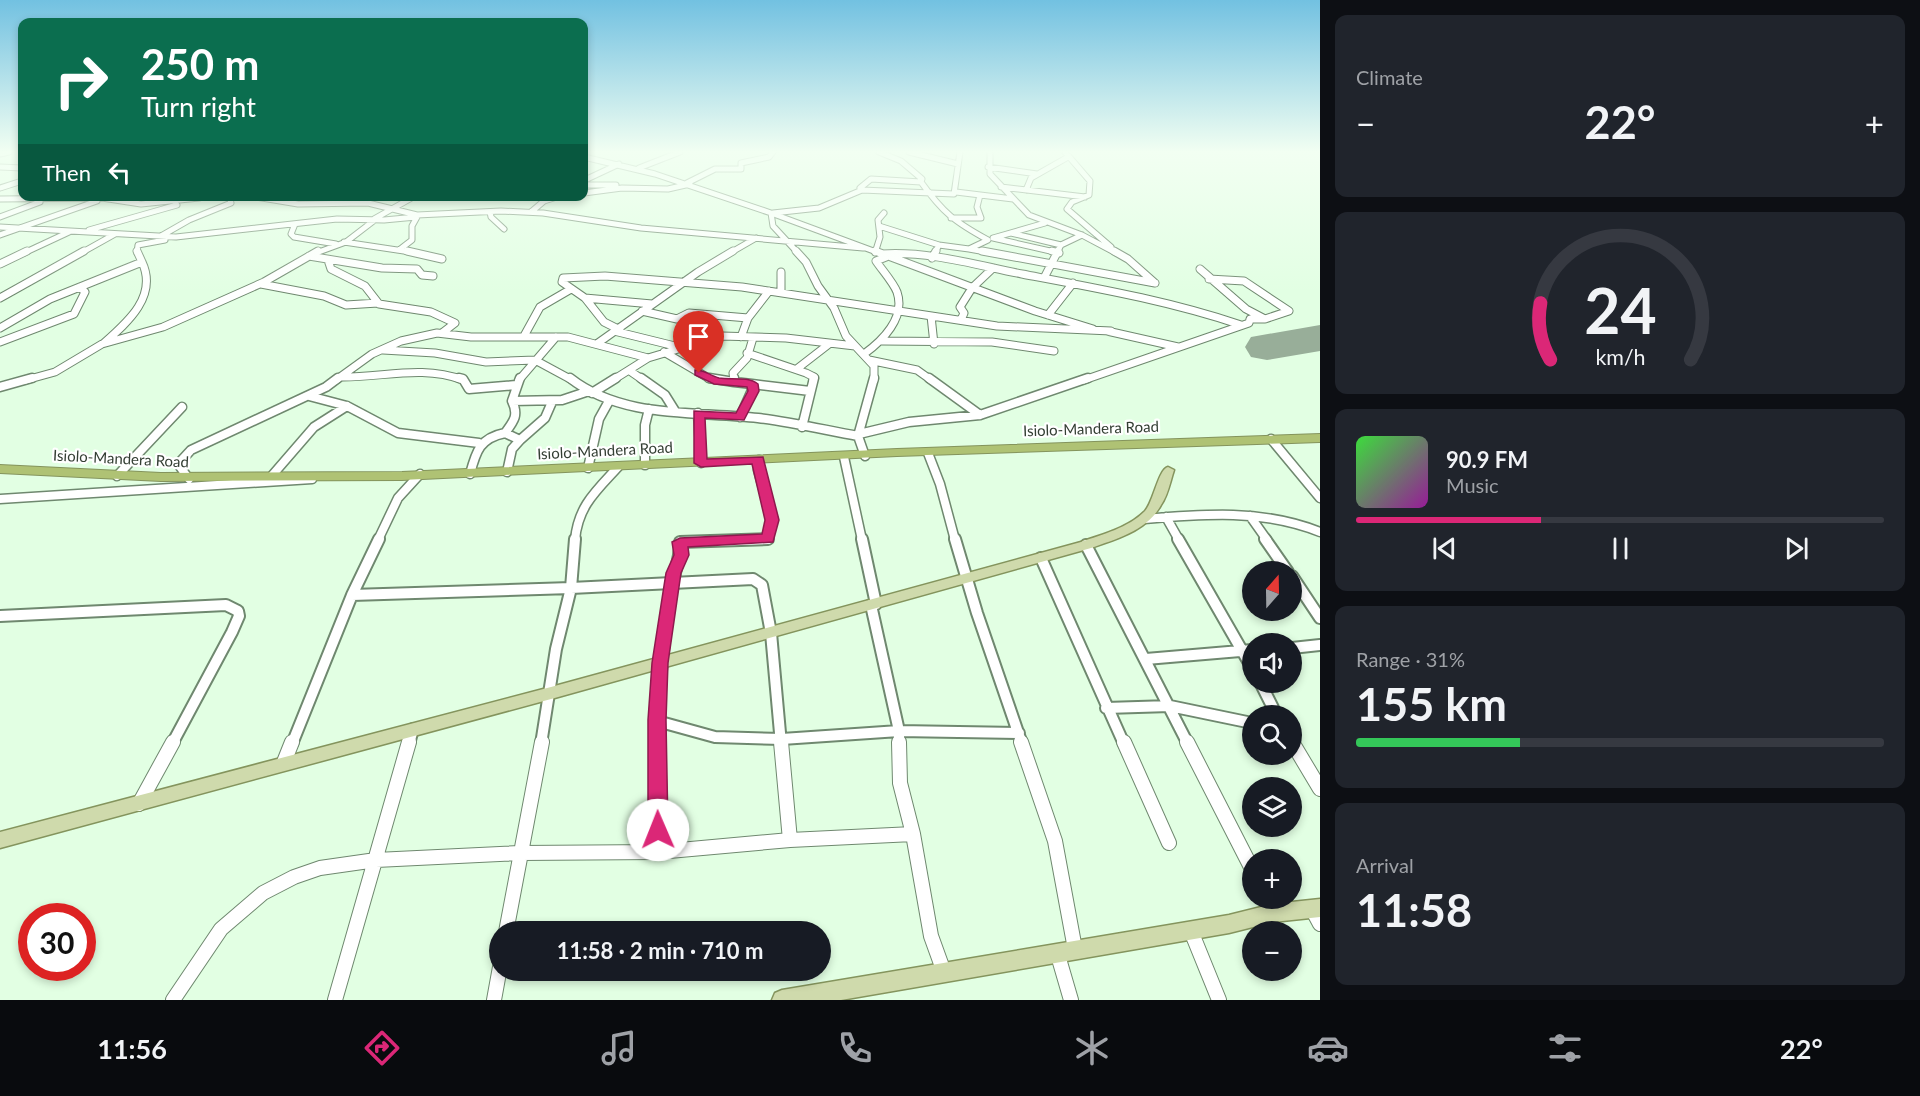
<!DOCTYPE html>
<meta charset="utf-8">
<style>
:root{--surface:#171b24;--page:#20242c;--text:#f1f3f6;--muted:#9ea1a6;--line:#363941;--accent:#db2777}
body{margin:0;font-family:Lato,sans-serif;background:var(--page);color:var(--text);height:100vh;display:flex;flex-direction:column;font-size:22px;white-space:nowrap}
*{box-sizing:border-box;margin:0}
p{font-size:20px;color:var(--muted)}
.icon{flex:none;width:33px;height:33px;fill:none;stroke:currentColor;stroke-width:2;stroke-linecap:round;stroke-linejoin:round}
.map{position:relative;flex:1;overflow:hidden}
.drawer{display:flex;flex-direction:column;gap:15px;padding:15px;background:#0d0f14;width:600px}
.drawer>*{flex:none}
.guide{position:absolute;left:18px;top:18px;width:570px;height:183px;border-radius:12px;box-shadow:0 3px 9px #0003;background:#0b6e4f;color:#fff;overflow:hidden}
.needle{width:39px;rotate:20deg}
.controls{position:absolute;left:1242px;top:561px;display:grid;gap:12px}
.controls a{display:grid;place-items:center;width:60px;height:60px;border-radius:50%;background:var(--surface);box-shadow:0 3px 9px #0003;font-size:30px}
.speed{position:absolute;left:18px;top:903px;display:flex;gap:12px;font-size:30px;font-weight:700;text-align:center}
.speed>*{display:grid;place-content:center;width:78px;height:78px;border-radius:50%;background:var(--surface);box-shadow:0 3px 9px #0003;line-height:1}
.speed .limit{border:9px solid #d22;background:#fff;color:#111}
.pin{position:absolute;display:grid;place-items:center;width:51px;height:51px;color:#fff;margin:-62px -26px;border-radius:50% 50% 50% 0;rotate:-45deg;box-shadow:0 0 6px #0007}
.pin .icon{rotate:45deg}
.me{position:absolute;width:66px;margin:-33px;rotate:359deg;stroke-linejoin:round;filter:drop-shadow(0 0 4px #0008)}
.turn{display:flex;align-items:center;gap:21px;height:126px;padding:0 24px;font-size:27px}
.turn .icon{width:78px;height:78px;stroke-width:2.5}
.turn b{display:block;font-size:42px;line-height:51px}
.then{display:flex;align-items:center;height:57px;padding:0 24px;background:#0003;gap:12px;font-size:22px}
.big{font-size:45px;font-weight:700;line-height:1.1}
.drawer .tile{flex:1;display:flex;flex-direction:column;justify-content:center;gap:9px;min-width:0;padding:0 21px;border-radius:12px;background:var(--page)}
.drawer .dial{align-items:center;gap:0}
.dial svg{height:156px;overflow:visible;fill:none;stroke:var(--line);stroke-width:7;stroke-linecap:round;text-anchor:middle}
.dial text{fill:var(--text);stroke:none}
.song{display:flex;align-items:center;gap:18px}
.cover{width:72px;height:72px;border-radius:9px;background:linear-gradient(135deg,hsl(120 70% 55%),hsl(300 70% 35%))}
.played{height:6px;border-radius:3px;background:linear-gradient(90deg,var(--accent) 35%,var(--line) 35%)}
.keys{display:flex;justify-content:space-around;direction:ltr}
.heat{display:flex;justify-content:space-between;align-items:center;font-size:33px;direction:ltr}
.charge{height:9px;border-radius:4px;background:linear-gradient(90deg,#34c759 31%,var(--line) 0)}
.trip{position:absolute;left:489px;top:921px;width:342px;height:60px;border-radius:30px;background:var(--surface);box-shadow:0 3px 9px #0003;font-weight:700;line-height:60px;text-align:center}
.menu{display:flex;height:96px;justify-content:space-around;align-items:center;background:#090b0e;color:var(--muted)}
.menu .icon{width:42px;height:42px}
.menu .on{color:var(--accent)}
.menu b{font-size:27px;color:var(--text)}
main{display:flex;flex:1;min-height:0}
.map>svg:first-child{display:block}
</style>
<main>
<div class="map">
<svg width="1320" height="1000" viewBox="0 0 1320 1000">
<rect width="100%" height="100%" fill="#e2ffe3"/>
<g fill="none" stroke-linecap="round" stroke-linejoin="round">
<!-- runway -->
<path fill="#98ae99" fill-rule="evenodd" d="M1320 325V351L1267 360 1251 357 1245 347 1251 337Z"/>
<defs>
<path id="minor-far4" d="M879 152 901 161 922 179 921 182C943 213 955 222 988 240L969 249 939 245 935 253
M909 152 958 164
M990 152V174L1029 215 1082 235 1116 253
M1065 152 1090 181 1089 195 1072 202 1067 209 1111 247
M0 154 9 152
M584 157 655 174 771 213 773 226 798 253
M0 167 22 168
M988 167 1037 174
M639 168 680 152
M587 179 619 164
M687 183 715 169H741V163L769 157 773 152
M584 185H616
M1001 187 1085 197
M0 188 22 181
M862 190 860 188 871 179 921 182
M1026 190 1031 178 1068 157
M956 192 1013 199
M584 193 622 188 668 189 690 184
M250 196 298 204 368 203 417 215 501 211 543 213 641 228 863 248
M0 199 102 198 141 204 199 198
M490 212 491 217 504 229
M531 212 544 201 560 196
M771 213 879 253
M773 213 819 208 862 190 954 194 960 152
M0 217 40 202
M951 218H981L977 207 980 195
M374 219 415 196
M295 224 291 234 294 237 336 244
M879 226 939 245
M0 227 176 237 337 219 384 220 416 217
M89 230 177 205
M1011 233 1061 245
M0 235 97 201
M161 236 189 220 231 203 229 196
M993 238 1059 253
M993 238 1045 223
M344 242 417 253
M969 249 991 253
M399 250 412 240V226L417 217
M24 253 69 232
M81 253 115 234
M137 253 138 245 165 240
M316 253 346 242 376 219
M730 253 756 238
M875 253 880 237 878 220 884 213
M1057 253 1061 245 1082 235"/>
<path id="minor-far3" d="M407 251 442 259
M796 251 806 262 818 286 834 308 846 336 874 366V380
M875 251 1035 311 1093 329
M982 251 1155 283
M1052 251 1059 253
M1114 251 1128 259 1155 283
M882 254C930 251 976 265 1022 274 1096 288 1170 301 1241 325
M309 256 382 268 417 269 422 275 433 276
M932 258 936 251
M328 260 331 269 365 286 379 304 431 312 455 323 442 333
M0 264 27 251
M781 272V292
M1044 278 1058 251
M1209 279 1244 281 1289 311 1265 319
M261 284 324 296 346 305 378 303
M0 298 84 251
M585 298 652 304
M642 311 677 319 689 313 748 318
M1048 315 1073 283
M931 316 934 344
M961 320 964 313 960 307 972 288 993 268
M0 328 50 299 142 262 137 251
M618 329 604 322 585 298 562 282 563 278 605 276 742 287 997 326 1111 331
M614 331 679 347
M1107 331 1178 347
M524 336 540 307 571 289
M741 337 748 318 769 291
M882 341 992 342 1054 351
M0 342 74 314 85 292 80 287
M104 343C128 322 158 296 142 262
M598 343 698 272 733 251
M383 350 435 353 486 362 535 360 572 380
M664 352 710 379 716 380
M747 353 806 373 814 377 813 380
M864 354C882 341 906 318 897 292 893 282 882 270 876 261L886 257
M869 360 917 370 931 380
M798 368 829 344
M630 371 643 380
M343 377C386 377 422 365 463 380
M26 380 55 372 102 344 163 327 264 282 318 251
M336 380 372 354 401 341 437 333 471 337H568L648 358
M519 380 556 337
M613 380 648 358 722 336 786 338 855 346
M734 380 733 373 747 358 753 338
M1084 380 1249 323 1250 319H1265L1246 309 1200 269"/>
<path id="minor-far2" d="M459 378 463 379 469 389 516 385
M570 378C622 419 695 411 758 418 791 422 825 430 858 436
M641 378 665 395 675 411
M709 378 734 382
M734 378V382L752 384 753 388 740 417
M929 378 980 415
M752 384 810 391
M0 387 32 378
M592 393 616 378
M309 396 347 406 398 433 479 443
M512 401 562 400 589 391
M698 413 701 463
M802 427 814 378
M859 434 909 422 980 415 1088 378
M1271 439 1320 498
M520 440 545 418 552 402
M928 453 940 484 955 540
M865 456 858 436 874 378
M844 457 862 540
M645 465V425L649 409
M588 468 599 419 609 401
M507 472 512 449 520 440 505 433C514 421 519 415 512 401L520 378
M470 474C476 451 480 438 505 433
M117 476 182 407
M189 479 178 464 191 450 326 387 338 378
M269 479 314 427 347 406
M0 499 312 479
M1250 516 1267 540
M1166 517 1179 540
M1144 519C1204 514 1263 509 1320 532
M378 540 398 498 420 474
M575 540C578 506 596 491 618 467
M729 540 768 539 772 520 758 470 759 460"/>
<path id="minor-far1" d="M862 539 876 604
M955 539 977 613 1022 744
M1178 539 1252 668
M1265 539 1288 572
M1086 545 1188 744
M1041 558 1124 744
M1292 576 1320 618
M352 595 379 539
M871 605 899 731V744
M0 616 226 605 238 611 239 616 232 632 172 744
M1292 648 1320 645
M1146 659 1252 650
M1260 682 1277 716
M1106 708 1170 706 1252 723
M657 721 715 737 782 739 899 731 1019 733
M292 744 352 595 571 588 575 539
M409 744 413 729
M541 744 556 649 571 588 753 579 762 585 771 633 781 744
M657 744C657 694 663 645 670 596 672 577 681 560 680 542L768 539"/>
<path id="minor" d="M657 742 658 852
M781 742 790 840
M899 742 900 783 913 834 931 936 944 972
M1021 742 1055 841 1075 949
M1124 742 1169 843
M1187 742 1252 869
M1292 742 1320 789
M284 762 292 742
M139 804 173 742
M1267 898 1273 913
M1312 909 1320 924
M1191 931 1219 1000
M506 932 542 742
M1057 952 1071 1000
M173 1000 221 929 263 893 294 877 320 868 376 860 520 853 658 852 790 840 913 834
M335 1000 409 742
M494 1000 500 967"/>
<path id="major" d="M1168 467 1174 470C1170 482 1168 495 1161 505 1147 531 1116 539 1091 548L551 699 0 848V832L551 687 1081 542C1103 534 1128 528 1145 511 1154 501 1158 470 1168 467Z
M1320 899V917L1273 922 1229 933 841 1000H772L775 993 782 990 1229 915 1273 904Z"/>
<path id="highway" d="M1320 434V442L897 456 402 480 161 481 0 473V465L161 473 402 472 897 449Z"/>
</defs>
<!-- minor-far4 casing -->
<use href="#minor-far4" stroke="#6f886f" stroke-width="7"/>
<!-- minor-far3 casing -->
<use href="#minor-far3" stroke="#6f886f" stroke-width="9"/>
<!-- minor-far2 casing -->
<use href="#minor-far2" stroke="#6f886f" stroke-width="11"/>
<!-- minor-far1 casing -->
<use href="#minor-far1" stroke="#6f886f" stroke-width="14"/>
<!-- minor casing -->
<use href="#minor" stroke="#6f886f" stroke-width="16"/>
<!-- major casing -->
<use href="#major" stroke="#84945d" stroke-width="3"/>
<!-- highway casing -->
<use href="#highway" stroke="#84945d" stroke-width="2"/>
<!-- minor-far4 -->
<use href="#minor-far4" stroke="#fff" stroke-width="5"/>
<!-- minor-far3 -->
<use href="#minor-far3" stroke="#fff" stroke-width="7"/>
<!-- minor-far2 -->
<use href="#minor-far2" stroke="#fff" stroke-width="8"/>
<!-- minor-far1 -->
<use href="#minor-far1" stroke="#fff" stroke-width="10"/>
<!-- minor -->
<use href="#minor" stroke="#fff" stroke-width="14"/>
<!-- major -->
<use href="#major" fill="#cfdaac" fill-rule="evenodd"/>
<!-- highway -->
<use href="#highway" fill="#afc274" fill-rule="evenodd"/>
</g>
<!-- sky -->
<linearGradient id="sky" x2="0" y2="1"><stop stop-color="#72c1e1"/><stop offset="0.52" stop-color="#f2fff2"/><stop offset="1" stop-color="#f2fff2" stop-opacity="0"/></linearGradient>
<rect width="1320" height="292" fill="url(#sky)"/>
<!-- route -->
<path fill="#db2777" stroke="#8e194d" stroke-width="1.5" d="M695 370C704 369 710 376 719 378 731 380 748 376 758 384L759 391 744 420 705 418 707 459 763 457 779 520 773 542 688 547 689 555 681 573 668 663 666 720 668 830 665 836 658 839 651 836 648 830V720L652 663 666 573 674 555 672 542 680 538 762 534 765 520 752 464 701 467 694 463V411L736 413 748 391 747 387 714 384 695 375Z"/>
<g text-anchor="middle" stroke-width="4.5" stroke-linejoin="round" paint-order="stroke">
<!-- street labels -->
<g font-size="15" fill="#333e33" stroke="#fff">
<text transform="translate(1091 429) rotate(-2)" y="5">Isiolo-Mandera Road</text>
<text transform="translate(605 451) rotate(-3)" y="5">Isiolo-Mandera Road</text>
<text transform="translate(121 459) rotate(3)" y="5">Isiolo-Mandera Road</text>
</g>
</g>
</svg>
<div class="controls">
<a><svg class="needle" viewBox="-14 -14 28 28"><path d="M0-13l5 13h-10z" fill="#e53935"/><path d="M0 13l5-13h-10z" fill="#9ea1a6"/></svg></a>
<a><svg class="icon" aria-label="sound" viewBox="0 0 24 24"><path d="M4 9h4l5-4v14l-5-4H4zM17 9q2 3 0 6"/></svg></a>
<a><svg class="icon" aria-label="search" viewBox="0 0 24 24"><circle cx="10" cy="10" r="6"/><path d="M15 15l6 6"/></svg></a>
<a><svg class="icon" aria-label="layers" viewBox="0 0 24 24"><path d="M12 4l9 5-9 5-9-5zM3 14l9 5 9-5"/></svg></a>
<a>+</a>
<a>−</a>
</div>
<div class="speed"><div class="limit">30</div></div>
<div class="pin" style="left:699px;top:373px;background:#d93025"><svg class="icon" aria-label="arrive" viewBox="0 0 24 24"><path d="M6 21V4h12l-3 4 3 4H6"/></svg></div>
<svg class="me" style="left:658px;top:830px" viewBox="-20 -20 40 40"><circle r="19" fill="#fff"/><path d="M0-13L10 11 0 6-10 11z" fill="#db2777"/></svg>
<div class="trip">11:58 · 2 min · 710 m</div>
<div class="guide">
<div class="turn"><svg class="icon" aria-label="right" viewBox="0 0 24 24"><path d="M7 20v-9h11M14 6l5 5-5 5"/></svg><div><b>250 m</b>Turn right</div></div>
<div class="then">Then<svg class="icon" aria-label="left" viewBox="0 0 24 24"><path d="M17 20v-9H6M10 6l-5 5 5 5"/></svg></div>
</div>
</div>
<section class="drawer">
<div class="tile"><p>Climate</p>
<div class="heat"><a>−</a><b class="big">22°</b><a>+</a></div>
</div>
<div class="tile dial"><svg viewBox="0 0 100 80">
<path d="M14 69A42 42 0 1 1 86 69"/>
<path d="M14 69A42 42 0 0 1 9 40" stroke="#db2777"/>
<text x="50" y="56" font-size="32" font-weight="700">24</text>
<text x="50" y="72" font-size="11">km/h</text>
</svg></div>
<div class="tile">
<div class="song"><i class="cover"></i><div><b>90.9 FM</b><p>Music</p></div></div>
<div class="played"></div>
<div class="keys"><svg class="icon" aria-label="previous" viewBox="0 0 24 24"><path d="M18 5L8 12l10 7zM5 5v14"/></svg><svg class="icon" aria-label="pause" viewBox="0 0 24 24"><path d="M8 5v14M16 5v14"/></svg><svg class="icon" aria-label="next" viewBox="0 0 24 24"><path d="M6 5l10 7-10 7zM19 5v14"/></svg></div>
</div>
<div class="tile"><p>Range · 31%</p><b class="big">155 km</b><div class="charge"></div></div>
<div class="tile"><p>Arrival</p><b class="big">11:58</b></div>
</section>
</main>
<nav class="menu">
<b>11:56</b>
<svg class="icon on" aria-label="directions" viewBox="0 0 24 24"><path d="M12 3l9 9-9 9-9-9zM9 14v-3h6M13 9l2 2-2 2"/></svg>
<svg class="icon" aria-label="music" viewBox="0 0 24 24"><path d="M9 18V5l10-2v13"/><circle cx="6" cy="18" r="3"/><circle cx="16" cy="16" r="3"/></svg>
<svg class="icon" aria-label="phone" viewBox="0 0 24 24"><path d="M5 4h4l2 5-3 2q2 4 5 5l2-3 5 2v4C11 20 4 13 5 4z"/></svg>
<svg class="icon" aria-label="climate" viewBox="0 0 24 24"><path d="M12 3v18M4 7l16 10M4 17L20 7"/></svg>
<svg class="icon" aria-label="car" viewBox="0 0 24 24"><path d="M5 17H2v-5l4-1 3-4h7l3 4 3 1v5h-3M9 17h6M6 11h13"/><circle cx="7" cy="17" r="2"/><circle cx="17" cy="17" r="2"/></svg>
<svg class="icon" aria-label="filters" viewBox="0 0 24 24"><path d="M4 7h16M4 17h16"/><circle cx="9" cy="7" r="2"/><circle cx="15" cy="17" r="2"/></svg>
<b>22°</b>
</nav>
